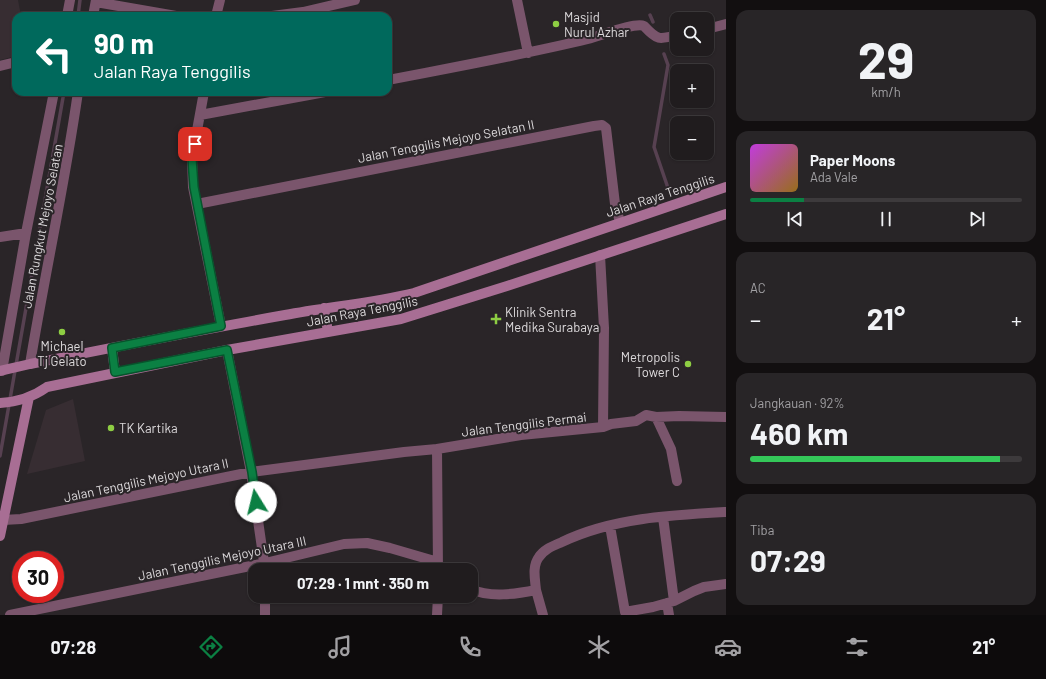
<!DOCTYPE html>
<html lang="id">
<meta charset="utf-8">
<style>
:root{--surface:#201c1e;--page:#282527;--text:#f1f3f6;--muted:#a2a1a4;--line:#3d3a3c;--accent:#0b8043}
body{margin:0;font-family:Barlow,sans-serif;background:var(--page);color:var(--text);height:100vh;display:flex;flex-direction:column;font-size:15px;white-space:nowrap}
*{box-sizing:border-box;margin:0}
p{font-size:13px;color:var(--muted)}
.icon{flex:none;width:22px;height:22px;fill:none;stroke:currentColor;stroke-width:2;stroke-linecap:round;stroke-linejoin:round}
.map{position:relative;flex:1;overflow:hidden}
.drawer{display:flex;flex-direction:column;gap:10px;padding:10px;background:#120f10;width:320px}
.drawer>*{flex:none}
.top-card{position:absolute;left:12px;top:12px;width:380px;height:84px;border-radius:12px;box-shadow:0 1px 3px #0004,0 0 0 1px var(--line);background:#00695c;color:#fff;overflow:hidden}
.buttons{position:absolute;left:670px;top:12px;display:grid;gap:8px}
.buttons a{display:grid;place-items:center;width:44px;height:44px;border-radius:8px;background:var(--surface);box-shadow:0 1px 3px #0004,0 0 0 1px var(--line);font-size:20px}
.speed{position:absolute;left:12px;top:551px;display:flex;gap:8px;font-size:20px;font-weight:700;text-align:center}
.speed>*{display:grid;place-content:center;width:52px;height:52px;border-radius:50%;background:var(--surface);box-shadow:0 1px 3px #0004,0 0 0 1px var(--line);line-height:1}
.speed .limit{border:6px solid #d22;background:#fff;color:#111}
.pin{position:absolute;display:grid;place-items:center;width:34px;height:34px;color:#fff;margin:-17px;border-radius:8px;box-shadow:0 2px 6px #0006}
.me{position:absolute;width:44px;margin:-22px;rotate:351deg;stroke-linejoin:round;filter:drop-shadow(0 0 3px #0008)}
.turn{display:flex;align-items:center;gap:14px;height:84px;padding:0 16px;font-size:18px}
.turn .icon{width:52px;height:52px;stroke-width:2.5}
.turn b{display:block;font-size:28px;line-height:34px}
.big{font-size:30px;font-weight:700;line-height:1.1}
.drawer .widget{flex:1;display:flex;flex-direction:column;justify-content:center;gap:6px;min-width:0;padding:0 14px;border-radius:12px;background:var(--page)}
.drawer .dial{align-items:center;gap:0}
.dial b{font-size:52px;line-height:1}
.song{display:flex;align-items:center;gap:12px}
.cover{width:48px;height:48px;border-radius:6px;background:linear-gradient(135deg,hsl(290 70% 55%),hsl(40 70% 35%))}
.played{height:4px;border-radius:2px;background:linear-gradient(90deg,var(--accent) 20%,var(--line) 20%)}
.keys{display:flex;justify-content:space-around;direction:ltr}
.heat{display:flex;justify-content:space-between;align-items:center;font-size:22px;direction:ltr}
.charge{height:6px;border-radius:3px;background:linear-gradient(90deg,#34c759 92%,var(--line) 0)}
.trip{position:absolute;left:248px;top:563px;width:230px;height:40px;border-radius:12px;background:var(--surface);box-shadow:0 1px 3px #0004,0 0 0 1px var(--line);font-weight:700;line-height:40px;text-align:center}
.dock{display:flex;height:64px;justify-content:space-around;align-items:center;background:#0d0b0c;color:var(--muted)}
.dock .icon{width:28px;height:28px}
.dock .current{color:var(--accent)}
.dock b{font-size:18px;color:var(--text)}
main{display:flex;flex:1;min-height:0}
.map>svg:first-child{display:block}
</style>
<main>
<div class="map">
<svg width="726" height="615" viewBox="0 0 726 615">
<rect width="100%" height="100%" fill="#2a2528"/>
<!-- built -->
<path fill="#372d32" d="M0 0H18L21 16H16V56L0 60Z
M73 399 85 461 27 474 46 410Z"/>
<g fill="none" stroke-linecap="round" stroke-linejoin="round">
<!-- stream -->
<path stroke="#574151" stroke-width="3.5" d="M650 15 653 22
M78 16 80 0
M664 54 668 65 654 147 668 188
M0 456 64 92"/>
<!-- street -->
<path stroke="#7a556c" stroke-width="10" d="M517 0 528 53
M96 2 176 16
M67 16 70 0
M93 16 96 0
M216 16 220 0
M272 16 303 12 355 0
M707 29 726 24
M0 66 16 62
M388 80C455 67 522 55 588 39 600 36 635 22 644 26 657 40 659 40 677 35
M204 92 192 158 193 187 221 326
M200 115 325 92
M197 204 594 126 602 125 606 128 615 204 620 222
M0 237 26 233
M600 255 604 328 603 427
M227 350 251 472 265 569
M30 364C45 273 65 183 78 92
M2 371 26 233 54 92
M656 417 671 449 677 481
M663 517 674 601
M3 520 21 519 251 472 404 452 437 449
M610 526 625 612 653 607 674 601 694 591 704 587 726 584
M438 570 437 449 521 435 603 427 611 424 636 421 646 415 656 417 679 416 726 417
M471 589C490 598 516 594 536 590 535 579 532 566 539 557 544 549 553 546 562 542 612 518 671 515 726 512
M536 590 543 615
M667 603 669 615
M10 615 265 563 344 544 367 543 390 548 438 562
M265 615V596
M437 615 438 596"/>
<!-- secondary -->
<path stroke="#a86e94" stroke-width="10" d="M324 308 328 332
M112 348 115 372
M0 371 30 364C115 347 200 330 285 315 328 307 372 303 414 293L726 187
M0 403C18 402 33 397 47 387L227 350 401 319 507 286 726 214
M0 536 29 397"/>
</g>
<g fill="none" stroke-linecap="round" stroke-linejoin="round">
<defs>
<path id="route" d="M195 144 192 158 194 187 221 326 112 348 115 372 227 350 252 472 256 502"/>
</defs>
<!-- route casing -->
<use href="#route" stroke="#07532c" stroke-width="10"/>
<!-- route -->
<use href="#route" stroke="#0b8043" stroke-width="7"/>
</g>
<!-- markers -->
<g fill="#8ece43" stroke="#2a2528" stroke-width="1.5">
<circle cx="556" cy="24" r="4"/>
<path d="M494 313h4v4h4v4h-4v4h-4v-4h-4v-4h4z"/>
<circle cx="62" cy="332" r="4"/>
<circle cx="688" cy="364" r="4"/>
<circle cx="111" cy="428" r="4"/>
</g>
<g text-anchor="middle" stroke-width="4" stroke-linejoin="round" paint-order="stroke">
<!-- poi labels -->
<g font-size="13" fill="#dddadc" stroke="#2a2528" text-anchor="start">
<text x="564" y="22">Masjid<tspan x="564" dy="15">Nurul Azhar</tspan></text>
<text x="505" y="317">Klinik Sentra<tspan x="505" dy="15">Medika Surabaya</tspan></text>
<text x="62" y="351" text-anchor="middle">Michael<tspan x="62" dy="15">Tj Gelato</tspan></text>
<text x="680" y="362" text-anchor="end">Metropolis<tspan x="680" dy="15">Tower C</tspan></text>
<text x="119" y="433">TK Kartika</text>
</g>
<!-- street labels -->
<g font-size="13" fill="#dddadc" stroke="#2a2528">
<text transform="translate(446 141) rotate(-11)" y="5">Jalan Tenggilis Mejoyo Selatan II</text>
<text transform="translate(660 195) rotate(-18)" y="5">Jalan Raya Tenggilis</text>
<text transform="translate(42 226) rotate(-79)" y="5">Jalan Rungkut Mejoyo Selatan</text>
<text transform="translate(362 311) rotate(-11)" y="5">Jalan Raya Tenggilis</text>
<text transform="translate(524 424) rotate(-7)" y="5">Jalan Tenggilis Permai</text>
<text transform="translate(146 480) rotate(-12)" y="5">Jalan Tenggilis Mejoyo Utara II</text>
<text transform="translate(222 558) rotate(-12)" y="5">Jalan Tenggilis Mejoyo Utara III</text>
</g>
</g>
</svg>
<div class="buttons">
<a><svg class="icon" aria-label="search" viewBox="0 0 24 24"><circle cx="10" cy="10" r="6"/><path d="M15 15l6 6"/></svg></a>
<a>+</a>
<a>−</a>
</div>
<div class="speed"><div class="limit">30</div></div>
<div class="pin" style="left:195px;top:144px;background:#d93025"><svg class="icon" aria-label="arrive" viewBox="0 0 24 24"><path d="M6 21V4h12l-3 4 3 4H6"/></svg></div>
<svg class="me" style="left:256px;top:502px" viewBox="-20 -20 40 40"><circle r="19" fill="#fff"/><path d="M0-13L10 11 0 6-10 11z" fill="#0b8043"/></svg>
<div class="trip">07:29 · 1 mnt · 350 m</div>
<div class="top-card">
<div class="turn"><svg class="icon" aria-label="left" viewBox="0 0 24 24"><path d="M17 20v-9H6M10 6l-5 5 5 5"/></svg><div><b>90 m</b>Jalan Raya Tenggilis</div></div>
</div>
</div>
<section class="drawer">
<div class="widget dial"><b>29</b><p>km/h</p></div>
<div class="widget">
<div class="song"><i class="cover"></i><div><b>Paper Moons</b><p>Ada Vale</p></div></div>
<div class="played"></div>
<div class="keys"><svg class="icon" aria-label="previous" viewBox="0 0 24 24"><path d="M18 5L8 12l10 7zM5 5v14"/></svg><svg class="icon" aria-label="pause" viewBox="0 0 24 24"><path d="M8 5v14M16 5v14"/></svg><svg class="icon" aria-label="next" viewBox="0 0 24 24"><path d="M6 5l10 7-10 7zM19 5v14"/></svg></div>
</div>
<div class="widget"><p>AC</p>
<div class="heat"><a>−</a><b class="big">21°</b><a>+</a></div>
</div>
<div class="widget"><p>Jangkauan · 92%</p><b class="big">460 km</b><div class="charge"></div></div>
<div class="widget"><p>Tiba</p><b class="big">07:29</b></div>
</section>
</main>
<nav class="dock">
<b>07:28</b>
<svg class="icon current" aria-label="directions" viewBox="0 0 24 24"><path d="M12 3l9 9-9 9-9-9zM9 14v-3h6M13 9l2 2-2 2"/></svg>
<svg class="icon" aria-label="music" viewBox="0 0 24 24"><path d="M9 18V5l10-2v13"/><circle cx="6" cy="18" r="3"/><circle cx="16" cy="16" r="3"/></svg>
<svg class="icon" aria-label="phone" viewBox="0 0 24 24"><path d="M5 4h4l2 5-3 2q2 4 5 5l2-3 5 2v4C11 20 4 13 5 4z"/></svg>
<svg class="icon" aria-label="climate" viewBox="0 0 24 24"><path d="M12 3v18M4 7l16 10M4 17L20 7"/></svg>
<svg class="icon" aria-label="car" viewBox="0 0 24 24"><path d="M5 17H2v-5l4-1 3-4h7l3 4 3 1v5h-3M9 17h6M6 11h13"/><circle cx="7" cy="17" r="2"/><circle cx="17" cy="17" r="2"/></svg>
<svg class="icon" aria-label="filters" viewBox="0 0 24 24"><path d="M4 7h16M4 17h16"/><circle cx="9" cy="7" r="2"/><circle cx="15" cy="17" r="2"/></svg>
<b>21°</b>
</nav>
